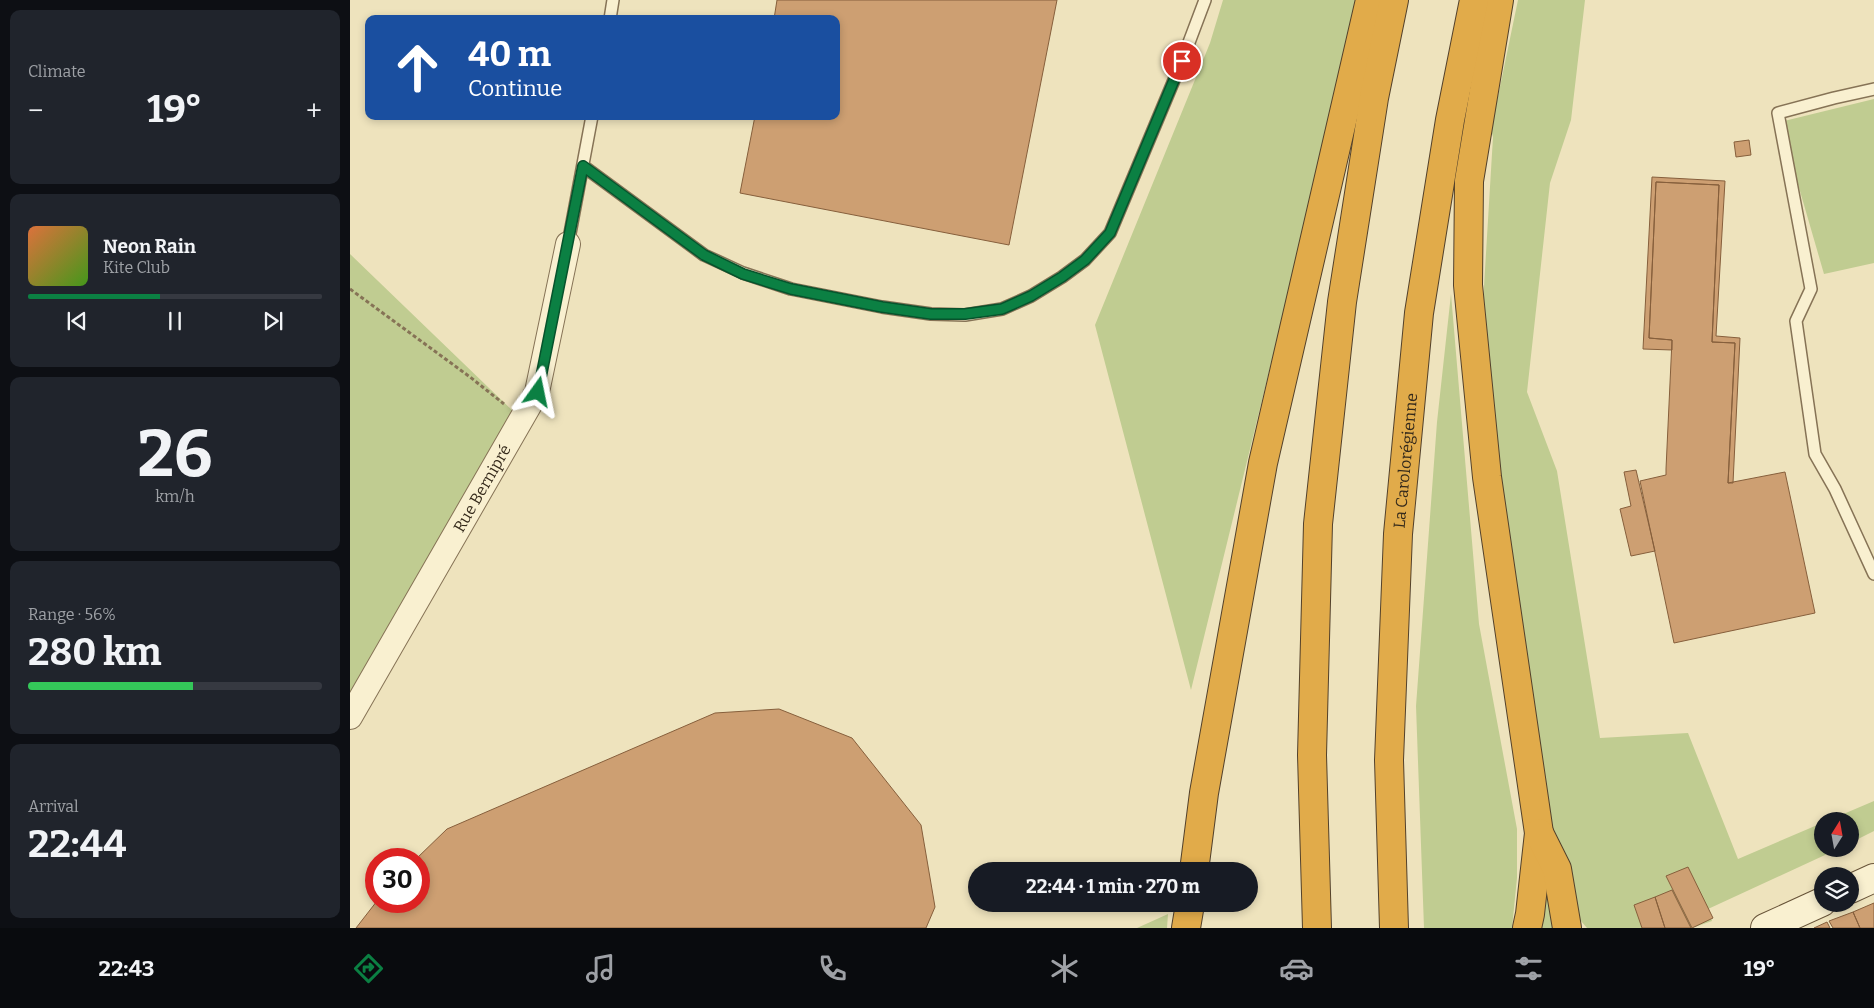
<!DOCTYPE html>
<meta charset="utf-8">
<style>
:root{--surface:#171b24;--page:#20242c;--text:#f1f3f6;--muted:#9ea1a6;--line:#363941;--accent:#0b8043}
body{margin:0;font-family:Bitter,serif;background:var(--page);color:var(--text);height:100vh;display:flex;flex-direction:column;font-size:19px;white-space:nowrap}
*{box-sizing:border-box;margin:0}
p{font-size:16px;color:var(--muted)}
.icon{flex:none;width:28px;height:28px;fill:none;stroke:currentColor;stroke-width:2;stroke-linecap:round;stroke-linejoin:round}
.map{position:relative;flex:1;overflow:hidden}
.side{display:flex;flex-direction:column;gap:10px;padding:10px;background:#0d0f14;width:350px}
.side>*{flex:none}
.top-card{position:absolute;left:15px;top:15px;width:475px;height:105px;border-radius:10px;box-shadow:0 2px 8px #0003;background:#1a4fa0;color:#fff;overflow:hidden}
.needle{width:32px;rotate:11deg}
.buttons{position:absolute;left:1464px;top:812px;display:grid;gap:10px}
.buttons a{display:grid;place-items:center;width:45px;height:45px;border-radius:50%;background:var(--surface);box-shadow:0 2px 8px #0003;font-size:25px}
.speed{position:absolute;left:15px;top:848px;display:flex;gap:10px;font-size:25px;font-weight:700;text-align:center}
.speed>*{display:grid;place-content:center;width:65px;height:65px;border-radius:50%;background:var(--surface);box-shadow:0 2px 8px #0003;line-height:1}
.speed .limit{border:8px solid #d22;background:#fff;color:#111}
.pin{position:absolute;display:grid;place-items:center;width:42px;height:42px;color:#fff;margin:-21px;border:2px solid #fff;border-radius:50%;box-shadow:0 1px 5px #0007}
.me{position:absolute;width:55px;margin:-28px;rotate:12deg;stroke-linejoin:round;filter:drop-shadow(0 0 4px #0008)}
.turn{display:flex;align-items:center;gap:18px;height:105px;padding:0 20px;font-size:22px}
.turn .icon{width:65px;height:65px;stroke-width:2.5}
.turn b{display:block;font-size:35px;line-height:42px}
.big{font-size:38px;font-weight:700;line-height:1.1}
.side .widget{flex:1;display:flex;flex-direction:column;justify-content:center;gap:8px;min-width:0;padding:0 18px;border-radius:10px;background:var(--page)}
.side .dial{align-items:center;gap:0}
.dial b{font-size:65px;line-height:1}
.song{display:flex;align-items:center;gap:15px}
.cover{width:60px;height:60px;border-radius:8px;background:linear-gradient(135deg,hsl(20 70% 55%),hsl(100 70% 35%))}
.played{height:5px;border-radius:2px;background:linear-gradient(90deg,var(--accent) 45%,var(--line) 45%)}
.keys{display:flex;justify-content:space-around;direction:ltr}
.heat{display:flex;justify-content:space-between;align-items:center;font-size:28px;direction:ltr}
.charge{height:8px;border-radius:4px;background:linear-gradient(90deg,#34c759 56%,var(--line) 0)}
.trip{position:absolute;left:618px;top:862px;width:290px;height:50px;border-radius:25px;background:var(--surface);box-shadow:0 2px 8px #0003;font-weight:700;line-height:50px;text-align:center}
.tabs{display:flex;height:80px;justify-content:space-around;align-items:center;background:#090b0e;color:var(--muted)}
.tabs .icon{width:35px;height:35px}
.tabs .selected{color:var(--accent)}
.tabs b{font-size:22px;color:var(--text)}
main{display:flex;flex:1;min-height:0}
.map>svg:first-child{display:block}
</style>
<main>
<section class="side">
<div class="widget"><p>Climate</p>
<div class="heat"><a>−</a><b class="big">19°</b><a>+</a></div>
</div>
<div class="widget">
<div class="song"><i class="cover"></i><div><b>Neon Rain</b><p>Kite Club</p></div></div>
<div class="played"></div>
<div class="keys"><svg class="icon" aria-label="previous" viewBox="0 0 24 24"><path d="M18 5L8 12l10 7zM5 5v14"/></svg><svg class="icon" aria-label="pause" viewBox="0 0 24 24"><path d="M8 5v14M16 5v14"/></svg><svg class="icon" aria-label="next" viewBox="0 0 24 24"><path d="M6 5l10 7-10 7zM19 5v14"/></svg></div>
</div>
<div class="widget dial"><b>26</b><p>km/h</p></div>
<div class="widget"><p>Range · 56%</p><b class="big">280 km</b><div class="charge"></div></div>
<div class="widget"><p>Arrival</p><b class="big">22:44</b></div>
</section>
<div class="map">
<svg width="1524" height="928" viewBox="0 0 1524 928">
<rect width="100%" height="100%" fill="#eee3bd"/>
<!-- green -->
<path fill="#c0cc91" d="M873 0H1010L841 690 745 325 860 43Z
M1168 0H1235L1221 120 1200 183 1177 392 1207 471 1250 738 1338 733 1388 859 1472 823V849H1488L1358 909 1362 921 1342 928H1237L1212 899 1128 386 1143 137 1141 130Z
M1524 99V263L1474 274 1430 122Z
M0 254 164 412 0 726Z
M1101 294 1129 624 1167 829V878L1162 928H1074L1066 706 1087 422Z
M1524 801V831L1500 843V821H1477Z
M1190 877 1208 928H1182Z
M818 914 817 928H787Z"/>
<!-- building -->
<path fill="#cd9f72" stroke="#865f3c" d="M427 0H707L659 245 390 193 405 116H486V19H424Z
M1399 140 1401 155 1386 157 1384 142Z
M1302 177 1375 181 1366 336 1390 338 1383 483H1378L1385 343 1362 342 1369 185 1306 182 1299 338 1322 340V350L1293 349Z
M1306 182 1369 185 1362 342 1385 343 1378 483 1435 472 1465 613 1324 643 1290 481 1316 475V469L1322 340 1299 338Z
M1286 470 1305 551 1281 556 1270 509 1281 506 1274 472Z
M429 709 502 738 571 825 585 907 576 928H6L27 901H69V859H66L97 829 365 713Z
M1338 867 1363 918 1342 928 1316 876Z
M1322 890 1341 928H1315L1305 897Z
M1305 897 1315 928H1292L1284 905Z
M1524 903V928H1510L1503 912Z
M1503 912 1510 928H1483L1479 921Z
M1477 922 1480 928H1464Z"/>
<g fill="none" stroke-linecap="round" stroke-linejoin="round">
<defs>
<path id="lane" d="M260 19 263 0
M1524 89 1484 98 1428 113 1461 289 1446 321 1465 454 1485 489 1524 574
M233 166 354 255 393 273 441 289 532 307 581 314 615 315 652 309 681 296 712 277 735 260 760 233 832 61 855 0
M218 244 242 116"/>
<g id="street">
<path id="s1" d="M0 717 187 392 218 244"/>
</g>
<path id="secondary" d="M1500 889 1524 878
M1415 928 1472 902"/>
<g id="highway">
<path d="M1149 0 1119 181 1118 285 1137 477 1189 833 1180 914 1177 928"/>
<path d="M1189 833 1207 869 1217 928"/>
<path d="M844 871 854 793 913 463 1020 0"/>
<path d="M836 928 840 904"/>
<path d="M967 928 962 755 968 524 992 302 1024 98 1044 0"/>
<path id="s2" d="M1044 928 1039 760 1048 534 1069 313 1100 120 1124 0"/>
</g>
</defs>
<!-- lane casing -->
<use href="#lane" stroke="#867356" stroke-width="14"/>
<!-- street casing -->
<use href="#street" stroke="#867356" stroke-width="26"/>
<!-- secondary casing -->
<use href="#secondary" stroke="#685439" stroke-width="30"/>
<!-- highway casing -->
<use href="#highway" stroke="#53412b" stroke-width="30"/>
<!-- path -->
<path stroke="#867356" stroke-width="3" stroke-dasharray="4 2.5" stroke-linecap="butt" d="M0 289 120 377 154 404"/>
<!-- lane -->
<use href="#lane" stroke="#f9f0d0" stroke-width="11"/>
<!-- street -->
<use href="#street" stroke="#f9f0d0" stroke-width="24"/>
<!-- secondary -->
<use href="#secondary" stroke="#f9f0d0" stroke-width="28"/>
<!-- highway -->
<use href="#highway" stroke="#e1ab4a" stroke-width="28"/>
</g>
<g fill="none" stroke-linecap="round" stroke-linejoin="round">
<defs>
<path id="route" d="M188 392 233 166 354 255 393 274 441 289 532 307 581 314H615L652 309 681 296 712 277 735 260 760 233 832 61"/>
</defs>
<!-- route casing -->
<use href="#route" stroke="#07532c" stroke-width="12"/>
<!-- route -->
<use href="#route" stroke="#0b8043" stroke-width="9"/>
</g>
<g text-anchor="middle" stroke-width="5" stroke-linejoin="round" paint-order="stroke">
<!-- street labels -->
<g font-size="16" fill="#352a1b" stroke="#f6edcd">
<text dy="6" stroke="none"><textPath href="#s2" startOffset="468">La Carolorégienne</textPath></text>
<text dy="6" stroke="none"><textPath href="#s1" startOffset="264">Rue Bernipré</textPath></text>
</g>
</g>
</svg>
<div class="buttons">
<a><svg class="needle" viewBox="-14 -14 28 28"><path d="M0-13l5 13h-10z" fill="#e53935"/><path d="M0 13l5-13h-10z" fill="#9ea1a6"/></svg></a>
<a><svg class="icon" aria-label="layers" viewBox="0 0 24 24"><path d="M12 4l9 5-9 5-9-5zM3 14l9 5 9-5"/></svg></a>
</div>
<div class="speed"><div class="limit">30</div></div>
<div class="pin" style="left:832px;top:61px;background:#d93025"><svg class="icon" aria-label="arrive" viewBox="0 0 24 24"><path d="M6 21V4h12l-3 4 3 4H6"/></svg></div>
<svg class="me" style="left:188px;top:392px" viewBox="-20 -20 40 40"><path d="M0-17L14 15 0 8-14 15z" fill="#0b8043" stroke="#fff" stroke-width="4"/></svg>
<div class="trip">22:44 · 1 min · 270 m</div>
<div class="top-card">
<div class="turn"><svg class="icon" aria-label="ahead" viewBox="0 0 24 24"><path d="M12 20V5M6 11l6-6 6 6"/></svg><div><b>40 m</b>Continue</div></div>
</div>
</div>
</main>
<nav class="tabs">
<b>22:43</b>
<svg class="icon selected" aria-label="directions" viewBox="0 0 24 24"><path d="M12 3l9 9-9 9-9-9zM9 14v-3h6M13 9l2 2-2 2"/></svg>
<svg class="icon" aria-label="music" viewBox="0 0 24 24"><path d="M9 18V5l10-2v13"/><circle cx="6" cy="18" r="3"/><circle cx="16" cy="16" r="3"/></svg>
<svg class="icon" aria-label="phone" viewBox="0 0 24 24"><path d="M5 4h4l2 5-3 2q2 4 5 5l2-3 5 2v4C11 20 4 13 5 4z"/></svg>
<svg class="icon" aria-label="climate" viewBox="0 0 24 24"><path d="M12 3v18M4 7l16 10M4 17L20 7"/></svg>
<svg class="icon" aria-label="car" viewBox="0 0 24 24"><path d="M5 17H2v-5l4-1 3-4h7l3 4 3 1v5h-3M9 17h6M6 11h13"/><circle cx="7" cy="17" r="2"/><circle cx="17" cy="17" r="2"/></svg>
<svg class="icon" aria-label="filters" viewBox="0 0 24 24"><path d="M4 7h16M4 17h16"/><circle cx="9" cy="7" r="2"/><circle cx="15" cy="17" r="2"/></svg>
<b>19°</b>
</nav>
